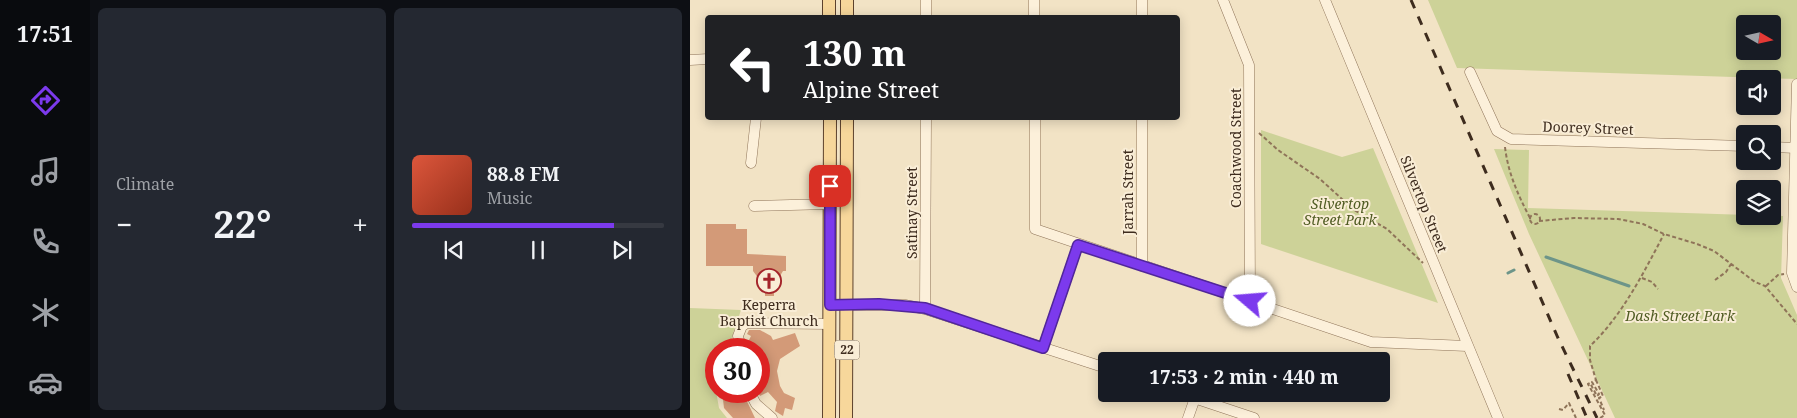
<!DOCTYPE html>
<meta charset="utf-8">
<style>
:root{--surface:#171b24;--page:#242831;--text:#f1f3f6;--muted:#9ea1a6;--line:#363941;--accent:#7c3aed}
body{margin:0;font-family:"Noto Serif",serif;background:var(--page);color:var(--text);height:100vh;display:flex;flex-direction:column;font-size:19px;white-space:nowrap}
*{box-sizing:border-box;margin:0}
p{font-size:16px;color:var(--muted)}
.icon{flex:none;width:28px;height:28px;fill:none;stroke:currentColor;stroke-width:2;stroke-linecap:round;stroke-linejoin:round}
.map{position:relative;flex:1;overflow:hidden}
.sheet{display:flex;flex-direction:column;gap:8px;padding:8px;background:#0d0f14;width:600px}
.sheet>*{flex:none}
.top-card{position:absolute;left:15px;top:15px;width:475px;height:105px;border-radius:5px;box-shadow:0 2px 12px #0003;background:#202124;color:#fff;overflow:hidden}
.needle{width:32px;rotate:99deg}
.fabs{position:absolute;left:1046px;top:15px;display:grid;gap:10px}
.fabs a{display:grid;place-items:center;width:45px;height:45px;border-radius:5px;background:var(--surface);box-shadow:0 2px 12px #0003;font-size:25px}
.speed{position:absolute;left:15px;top:338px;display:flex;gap:10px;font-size:25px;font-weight:700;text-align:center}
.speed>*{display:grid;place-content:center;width:65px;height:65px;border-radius:50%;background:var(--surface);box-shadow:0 2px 12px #0003;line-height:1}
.speed .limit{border:8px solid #d22;background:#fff;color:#111}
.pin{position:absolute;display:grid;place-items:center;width:42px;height:42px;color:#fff;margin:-21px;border-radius:10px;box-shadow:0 2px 8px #0006}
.me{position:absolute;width:55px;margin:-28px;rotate:288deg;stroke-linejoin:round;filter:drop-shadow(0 0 4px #0008)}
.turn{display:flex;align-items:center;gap:18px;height:105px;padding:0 15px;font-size:22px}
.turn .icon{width:65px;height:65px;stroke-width:2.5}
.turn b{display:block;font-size:35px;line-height:42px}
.big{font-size:38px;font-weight:700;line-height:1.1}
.sheet .widget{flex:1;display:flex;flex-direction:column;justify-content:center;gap:8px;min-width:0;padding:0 18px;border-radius:8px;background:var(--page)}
.song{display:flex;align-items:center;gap:15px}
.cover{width:60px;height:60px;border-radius:8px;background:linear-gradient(135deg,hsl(10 70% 55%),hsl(10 70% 35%))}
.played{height:5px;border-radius:2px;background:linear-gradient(90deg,var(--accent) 80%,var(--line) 80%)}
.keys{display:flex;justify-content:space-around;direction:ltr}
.heat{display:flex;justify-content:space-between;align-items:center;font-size:28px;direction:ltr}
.sheet .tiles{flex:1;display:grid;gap:8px;grid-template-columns:repeat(2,1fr)}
.trip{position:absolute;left:408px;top:352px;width:292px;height:50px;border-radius:5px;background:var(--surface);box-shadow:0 2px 12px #0003;font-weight:700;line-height:50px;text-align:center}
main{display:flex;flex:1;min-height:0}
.dock{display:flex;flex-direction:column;width:90px;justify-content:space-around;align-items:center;background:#090b0e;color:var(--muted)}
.dock .icon{width:35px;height:35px}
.dock .active{color:var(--accent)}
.dock b{font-size:22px;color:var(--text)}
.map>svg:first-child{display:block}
</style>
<main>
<nav class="dock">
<b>17:51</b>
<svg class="icon active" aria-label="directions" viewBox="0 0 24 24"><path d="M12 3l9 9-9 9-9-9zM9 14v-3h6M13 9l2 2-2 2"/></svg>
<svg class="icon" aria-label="music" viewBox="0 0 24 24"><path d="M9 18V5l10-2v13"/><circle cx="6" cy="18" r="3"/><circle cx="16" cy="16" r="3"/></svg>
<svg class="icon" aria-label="phone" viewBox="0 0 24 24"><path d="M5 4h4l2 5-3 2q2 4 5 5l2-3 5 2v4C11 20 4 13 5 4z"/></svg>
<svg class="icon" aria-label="climate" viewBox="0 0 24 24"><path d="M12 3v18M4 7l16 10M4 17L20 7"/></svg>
<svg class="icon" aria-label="car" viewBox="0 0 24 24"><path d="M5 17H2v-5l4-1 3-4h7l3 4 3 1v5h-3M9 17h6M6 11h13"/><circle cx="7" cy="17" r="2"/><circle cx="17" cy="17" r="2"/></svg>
</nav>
<section class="sheet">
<div class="tiles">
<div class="widget"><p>Climate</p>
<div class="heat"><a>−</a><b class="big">22°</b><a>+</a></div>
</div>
<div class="widget">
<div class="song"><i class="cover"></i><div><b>88.8 FM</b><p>Music</p></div></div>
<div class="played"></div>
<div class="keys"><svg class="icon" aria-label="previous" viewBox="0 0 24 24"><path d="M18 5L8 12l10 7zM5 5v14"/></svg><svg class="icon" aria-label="pause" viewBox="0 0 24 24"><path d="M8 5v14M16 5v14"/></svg><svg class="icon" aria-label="next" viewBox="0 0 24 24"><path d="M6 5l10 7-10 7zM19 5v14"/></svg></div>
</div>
</div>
</section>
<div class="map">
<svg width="1107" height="418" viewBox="0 0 1107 418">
<rect width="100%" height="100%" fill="#f2e3c5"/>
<!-- green -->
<path fill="#cdd298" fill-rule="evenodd" d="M738 0H1107V79L767 68ZM1055 24H1082V51H1055Z
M571 130 652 157 683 148 748 303 571 244Z
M804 149 839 150 838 208 1093 216 1091 278 1107 315V418H925L839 234Z
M0 308 51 310 38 349H26V391L29 408 37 418H0Z"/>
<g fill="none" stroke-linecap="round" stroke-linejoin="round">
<!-- stream -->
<path stroke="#6d9589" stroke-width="3" d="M856 257 939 286
M818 273 824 270"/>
</g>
<!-- building -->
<path fill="#d39a78" d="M16 224H46V229H57V254L96 256V271H93L84 286V296H75V287L63 271V266H16Z
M59 330H70L81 336 83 340 105 333 110 346 90 359 87 371 90 386 94 393 105 398 102 410 95 408 93 416 85 411 87 402 78 392 70 396 67 391H69V349H58L57 344 61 336 57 334Z
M32 391H52L65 418H43L34 408Z"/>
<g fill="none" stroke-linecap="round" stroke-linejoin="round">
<defs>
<path id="minor" d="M344 0V18
M533 0 559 65 560 301
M635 0 808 418
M236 18V0
M452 18V0
M0 60 18 59
M780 72 807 131 821 139 1055 146
M1107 84 1102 273 1107 287
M345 118V229L681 342 777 346
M1082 147 1107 148
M61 163 66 118
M64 206 139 204
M452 266V118
M140 305H215L235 309 416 368
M235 309 236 118
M353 348 388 245
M51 349 48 336 52 326 57 323 140 324
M59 391 66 404 82 418
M492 394 564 418
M498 418 505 398"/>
<path id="major" d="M139 0V18
M157 0V18
M139 418 140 118
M156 418 157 118"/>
</defs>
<!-- minor casing -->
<use href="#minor" stroke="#8f7459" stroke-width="11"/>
<!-- major casing -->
<use href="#major" stroke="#5d422d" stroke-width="14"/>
<!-- path -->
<path stroke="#8f7459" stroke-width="2" stroke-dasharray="4 2.5" stroke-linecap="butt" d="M569 133 588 150 630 179 664 210 697 229 733 263
M815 147C818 173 828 195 840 218
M840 219a5 5 0 1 1 10 0a5 5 0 1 1-10 0Z
M849 221 884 218 928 219 953 224 974 234 1007 244 1024 251 1065 282 1075 286 1107 324
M952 278 962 282 968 289
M1025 280 1036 272 1041 264
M1076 286 1088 275 1094 274
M906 380 913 396 909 398 914 410
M869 409 873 410 879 403 886 418
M910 418 915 415 898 384 900 383 907 396 909 394 902 382 906 380 900 360V346C932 316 954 272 974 234"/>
<!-- minor -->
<use href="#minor" stroke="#fcf0da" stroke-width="10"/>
<!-- major -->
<use href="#major" stroke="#f7d79b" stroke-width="12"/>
<!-- rail -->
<path stroke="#3e2c1e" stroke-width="3" stroke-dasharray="9 9" stroke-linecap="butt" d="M721 0 868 338 907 418
M878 374 897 418"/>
</g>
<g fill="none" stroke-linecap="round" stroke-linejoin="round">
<defs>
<path id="route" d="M140 186V305L189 304 235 308 353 348 388 245 560 301"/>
</defs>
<!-- route casing -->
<use href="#route" stroke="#51269a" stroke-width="12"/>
<!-- route -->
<use href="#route" stroke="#7c3aed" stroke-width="9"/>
</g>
<!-- icons -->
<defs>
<symbol id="church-ring" viewBox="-11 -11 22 22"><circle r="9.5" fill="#f9edd6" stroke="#a4242a" stroke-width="1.5"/><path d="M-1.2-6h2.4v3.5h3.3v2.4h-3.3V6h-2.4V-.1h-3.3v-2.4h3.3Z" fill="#a4242a"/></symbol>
</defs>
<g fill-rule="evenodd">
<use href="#church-ring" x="65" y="267" width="28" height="28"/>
</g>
<g text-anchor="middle" stroke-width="4" stroke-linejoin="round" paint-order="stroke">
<!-- shield labels -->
<rect fill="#f9edd6" stroke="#766655" stroke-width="1" x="144.5" y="340.5" width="25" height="19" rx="4"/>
<g font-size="12" font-weight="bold" fill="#3e2c1e">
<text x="157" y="354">22</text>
</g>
<!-- street labels -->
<g font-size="14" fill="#3e2c1e" stroke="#f9edd6">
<text transform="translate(898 128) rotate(2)" y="5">Doorey Street</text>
<text transform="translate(546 148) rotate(-90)" y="5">Coachwood Street</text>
<text transform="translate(438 192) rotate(-90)" y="5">Jarrah Street</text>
<text transform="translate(734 204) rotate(68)" y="5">Silvertop Street</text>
<text transform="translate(222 213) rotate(-90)" y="5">Satinay Street</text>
</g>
<!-- park labels -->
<g font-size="14" font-style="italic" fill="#505c23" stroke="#f9edd6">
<text x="650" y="209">Silvertop<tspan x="650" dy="16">Street Park</tspan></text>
<text x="990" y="321">Dash Street Park</text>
</g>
<!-- poi labels -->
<g font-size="14" fill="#3e2c1e" stroke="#f9edd6">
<text x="79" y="310">Keperra<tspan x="79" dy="16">Baptist Church</tspan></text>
</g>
</g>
</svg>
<div class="fabs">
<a><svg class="needle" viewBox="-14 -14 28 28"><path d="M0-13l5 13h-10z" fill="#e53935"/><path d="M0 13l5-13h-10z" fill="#9ea1a6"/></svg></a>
<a><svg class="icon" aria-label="sound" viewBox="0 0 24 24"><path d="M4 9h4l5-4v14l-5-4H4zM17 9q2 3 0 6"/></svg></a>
<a><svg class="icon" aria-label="search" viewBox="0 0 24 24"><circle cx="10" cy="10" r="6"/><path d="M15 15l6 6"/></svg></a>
<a><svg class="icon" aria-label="layers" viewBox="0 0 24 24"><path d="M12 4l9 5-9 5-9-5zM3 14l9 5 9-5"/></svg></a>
</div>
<div class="speed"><div class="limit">30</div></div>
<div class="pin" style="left:140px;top:186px;background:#d93025"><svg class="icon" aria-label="arrive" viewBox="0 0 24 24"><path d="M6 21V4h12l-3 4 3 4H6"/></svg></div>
<svg class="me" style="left:560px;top:301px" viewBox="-20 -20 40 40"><circle r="19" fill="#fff"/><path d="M0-13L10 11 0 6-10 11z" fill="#7c3aed"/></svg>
<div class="trip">17:53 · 2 min · 440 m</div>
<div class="top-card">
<div class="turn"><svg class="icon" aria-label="left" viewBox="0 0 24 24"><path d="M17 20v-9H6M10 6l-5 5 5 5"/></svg><div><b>130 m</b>Alpine Street</div></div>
</div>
</div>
</main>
